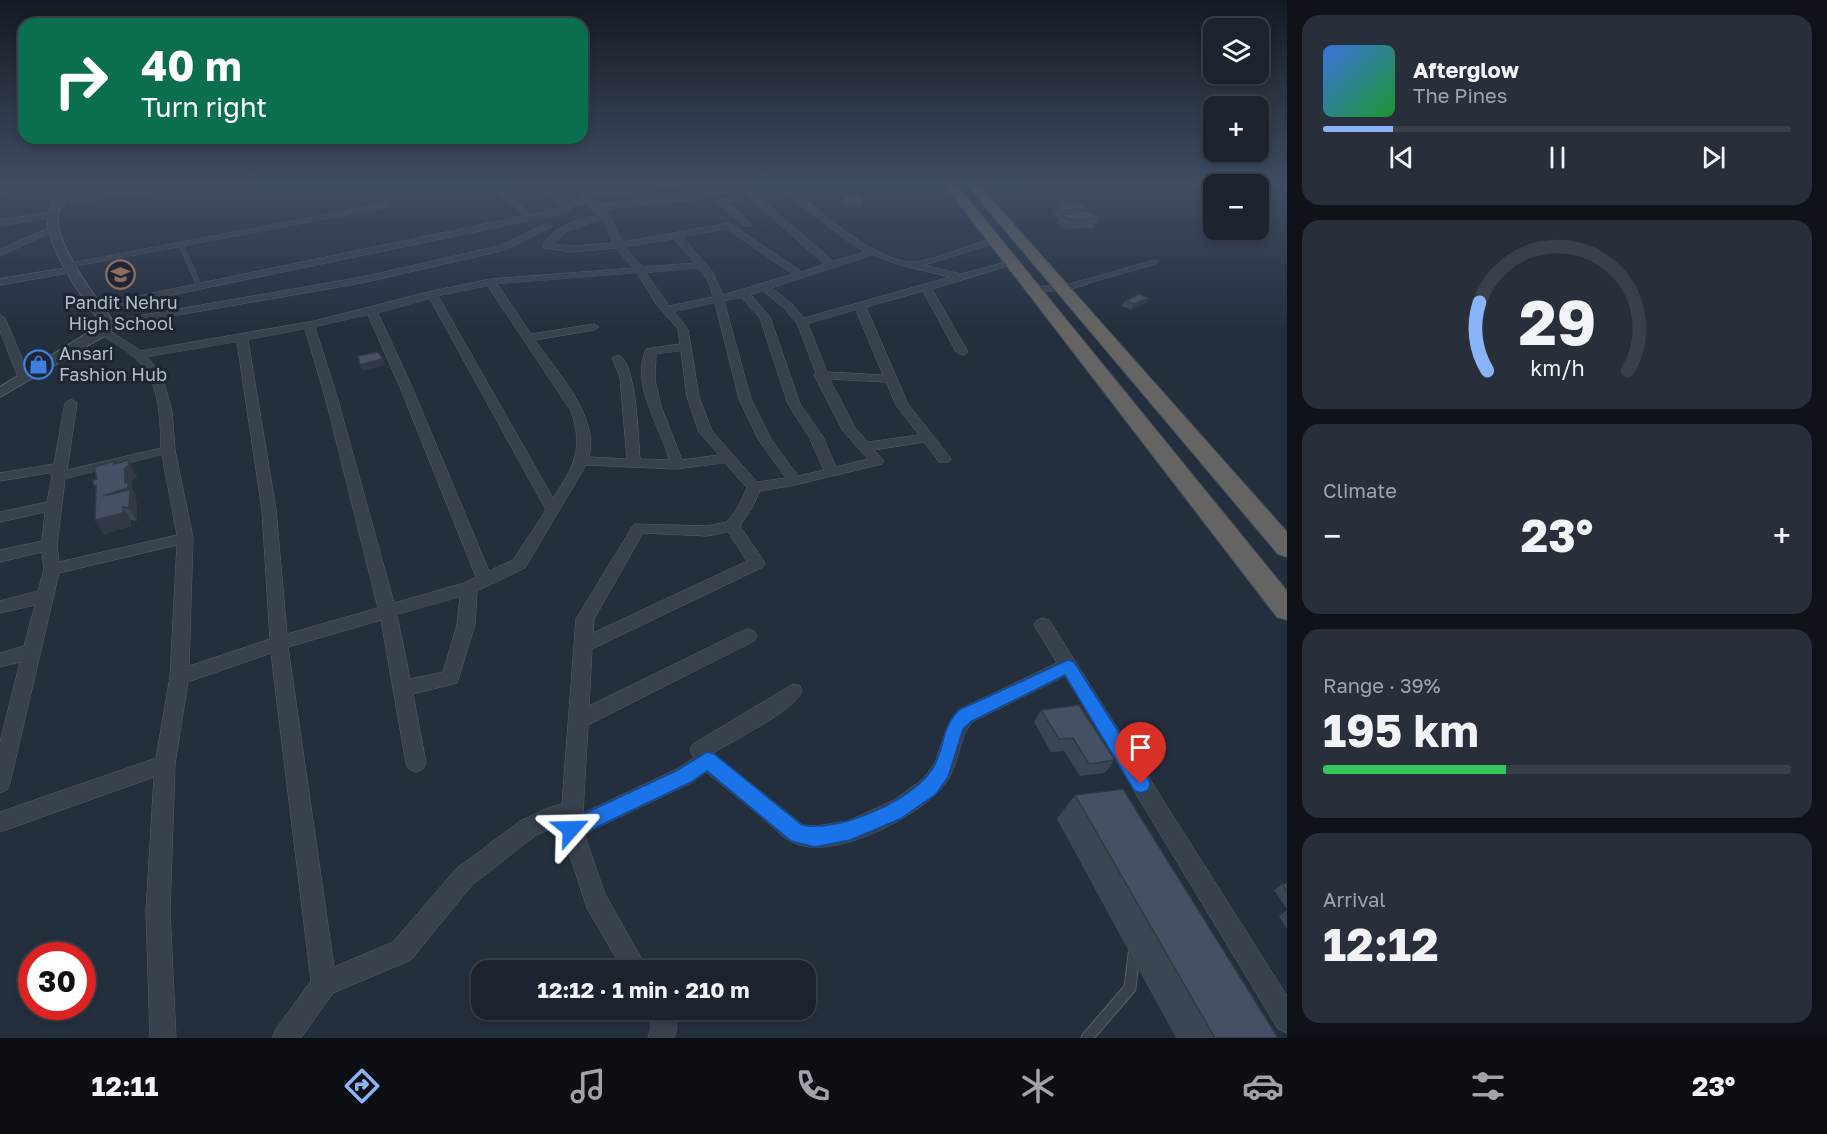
<!DOCTYPE html>
<meta charset="utf-8">
<style>
:root{--surface:#1b232e;--page:#282f3a;--text:#f1f3f6;--muted:#a0a4aa;--line:#39404a;--accent:#8ab4f8}
body{margin:0;font-family:"Golos Text",sans-serif;background:var(--page);color:var(--text);height:100vh;display:flex;flex-direction:column;font-size:22px;white-space:nowrap}
*{box-sizing:border-box;margin:0}
p{font-size:20px;color:var(--muted)}
.icon{flex:none;width:33px;height:33px;fill:none;stroke:currentColor;stroke-width:2;stroke-linecap:round;stroke-linejoin:round}
.map{position:relative;flex:1;overflow:hidden}
.side{display:flex;flex-direction:column;gap:15px;padding:15px;background:#0f1319;width:540px}
.side>*{flex:none}
.banner{position:absolute;left:18px;top:18px;width:570px;height:126px;border-radius:18px;box-shadow:0 3px 9px #0003,0 0 0 2px var(--line);background:#0b6e4f;color:#fff;overflow:hidden}
.tools{position:absolute;left:1203px;top:18px;display:grid;gap:12px}
.tools a{display:grid;place-items:center;width:66px;height:66px;border-radius:12px;background:var(--surface);box-shadow:0 3px 9px #0003,0 0 0 2px var(--line);font-size:30px}
.speed{position:absolute;left:18px;top:942px;display:flex;gap:12px;font-size:30px;font-weight:700;text-align:center}
.speed>*{display:grid;place-content:center;width:78px;height:78px;border-radius:50%;background:var(--surface);box-shadow:0 3px 9px #0003,0 0 0 2px var(--line);line-height:1}
.speed .limit{border:9px solid #d22;background:#fff;color:#111}
.pin{position:absolute;display:grid;place-items:center;width:51px;height:51px;color:#fff;margin:-62px -26px;border-radius:50% 50% 50% 0;rotate:-45deg;box-shadow:0 0 6px #0007}
.pin .icon{rotate:45deg}
.me{position:absolute;width:66px;margin:-33px;rotate:65deg;stroke-linejoin:round;filter:drop-shadow(0 0 4px #0008)}
.turn{display:flex;align-items:center;gap:21px;height:126px;padding:0 24px;font-size:27px}
.turn .icon{width:78px;height:78px;stroke-width:2.5}
.turn b{display:block;font-size:42px;line-height:51px}
.big{font-size:45px;font-weight:700;line-height:1.1}
.side .widget{flex:1;display:flex;flex-direction:column;justify-content:center;gap:9px;min-width:0;padding:0 21px;border-radius:18px;background:var(--page)}
.side .dial{align-items:center;gap:0}
.dial svg{height:156px;overflow:visible;fill:none;stroke:var(--line);stroke-width:7;stroke-linecap:round;text-anchor:middle}
.dial text{fill:var(--text);stroke:none}
.song{display:flex;align-items:center;gap:18px}
.cover{width:72px;height:72px;border-radius:9px;background:linear-gradient(135deg,hsl(220 70% 55%),hsl(130 70% 35%))}
.played{height:6px;border-radius:3px;background:linear-gradient(90deg,var(--accent) 15%,var(--line) 15%)}
.keys{display:flex;justify-content:space-around;direction:ltr}
.heat{display:flex;justify-content:space-between;align-items:center;font-size:33px;direction:ltr}
.charge{height:9px;border-radius:4px;background:linear-gradient(90deg,#34c759 39%,var(--line) 0)}
.trip{position:absolute;left:471px;top:960px;width:345px;height:60px;border-radius:18px;background:var(--surface);box-shadow:0 3px 9px #0003,0 0 0 2px var(--line);font-weight:700;line-height:60px;text-align:center}
.tabs{display:flex;height:96px;justify-content:space-around;align-items:center;background:#0b0e12;color:var(--muted)}
.tabs .icon{width:42px;height:42px}
.tabs .current{color:var(--accent)}
.tabs b{font-size:27px;color:var(--text)}
main{display:flex;flex:1;min-height:0}
.map>svg:first-child{display:block}
</style>
<main>
<div class="map">
<svg width="1287" height="1038" viewBox="0 0 1287 1038">
<rect width="100%" height="100%" fill="#242f3e"/>
<g fill="none" stroke-linecap="round" stroke-linejoin="round">
<defs>
<path id="service-far2" d="M181 245 198 283
M71 265 387 205
M1081 283 1155 262"/>
<path id="service-far1" d="M1033 289 1065 288 1086 282"/>
<path id="service" d="M1087 1038 1130 988 1134 954"/>
<path id="minor" d="M8 184H16L0 199V192Z
M490 184H498L531 215 563 207 538 184H546L568 202 584 199 577 184H585L589 193 667 184H688L592 198 595 204 690 196 743 184 833 261 865 252 842 237 774 184H783C818 206 869 260 912 262 926 263 978 242 996 237L1000 240 999 242 924 265 961 274 1013 260 1018 263 932 289 968 352 966 354 962 355 956 352 923 291 866 307 908 404 949 456 951 459 949 462H939L924 442 874 450 884 461 882 464 795 485 760 491 752 508 740 526 765 563 763 567 592 649 589 706 742 631 748 629 754 631 757 636 754 641 588 725 583 813 677 769 694 758 690 750 693 744 793 684 800 686 802 692C793 711 734 740 713 753L803 825 816 826 848 821 894 800 923 779 935 763 946 730 958 710 1057 663 1034 625 1037 620 1043 618 1049 620 1287 996V1033L1278 1029 1065 676 972 722C958 739 960 762 947 781 924 815 832 863 792 842 783 838 775 829 767 822 747 805 727 789 706 772L691 783 584 834 605 894 648 970H623L587 908 560 825 536 835 472 885 411 960 333 993 301 1038H272L276 1029 311 981 271 653 188 682 175 764 170 911 176 1038H150L146 911 154 777 0 832V812L156 758 170 677 177 545 59 573 10 783 7 790 0 793V742L20 662 0 667V653L24 646 35 605 0 613V601L38 591 44 569 42 552 0 562V550L42 541 45 512 0 522V512L47 502 52 476 48 473 0 481V473L54 464 65 403 71 399 77 403 67 470 161 448C160 416 160 379 134 357 123 348 111 341 99 333V329H107L141 351 314 321 432 291 491 279 633 268 616 248 572 252 544 248 542 246C554 225 578 220 599 215L586 203 571 206V210L561 214 95 311 90 308 95 305 523 216ZM741 190 824 264 802 272 729 223 622 242 610 216 602 209 690 200ZM603 219 613 243 572 246 552 244 566 232ZM727 229 793 274 723 295 712 271 682 237ZM674 239 695 263 642 267 625 247ZM873 255 900 265 950 277 804 318 792 304 772 288ZM699 268 710 285 713 297 669 306 646 273ZM637 273 656 304 678 329 680 344 646 349C630 386 661 426 669 460L640 459C638 440 637 361 618 355L612 358 620 377 627 459 589 457C600 417 556 371 535 340L594 330 599 327 594 324 531 334 497 284ZM488 286 571 411C584 448 574 467 553 498L438 296ZM763 291 784 308 797 323 816 373 814 375 843 431 868 459 836 467 823 437 800 404 770 317 751 295ZM742 298 760 318 788 404 809 437 824 470 798 476 771 439 751 399 724 301ZM430 299 546 510 513 560 489 571 412 387 378 313ZM715 303 739 399 758 439 786 478 757 482 712 431 699 397 688 329 674 312ZM856 310 883 375 827 372 808 324ZM368 315 400 387 476 577 464 583 394 603 338 400 315 327ZM305 329 326 400 378 608 287 634 276 510 248 340ZM237 342 262 510 270 639 189 666 193 538 175 450 172 411 162 375 147 357ZM681 351 687 397 699 432 719 455 682 460 661 406 655 380 656 354ZM830 379 886 382 896 405 919 435 868 442 856 429ZM162 455 177 535 59 562 57 545 65 479ZM725 463 747 488 738 507 727 522 707 526 634 524 576 619 562 804 548 808 520 821 456 869 393 942 334 967 288 647 381 620 406 763 409 769 416 772 423 769 426 763 413 694 457 683 475 625 477 591 525 568 586 465 676 469ZM728 532 747 561 593 633 594 619 643 533 707 536ZM460 597 457 625 443 672 410 679 397 615Z
M739 195 743 197 742 199 726 202 750 222V226H744L716 201Z
M53 212 56 213V217L0 226V220Z
M546 224 553 226 505 250 362 283 109 327 104 324 109 321 362 277 499 246Z
M51 227 58 229 0 256V250Z
M72 267 77 270 75 272 0 285V279Z
M0 315 5 318 30 377 28 380H20L18 377 0 331Z
M646 1010H672L677 1027 674 1038H648L651 1027Z"/>
<path id="tertiary" d="M69 184H79C72 193 60 203 58 214 54 245 98 300 115 324L108 334 0 397V387L102 324C84 301 44 245 48 215 50 203 62 192 69 184Z"/>
<path id="trunk" d="M944 184H956L1287 591V620L1277 617Z
M966 184H978L1287 532V557L1278 554Z"/>
</defs>
<!-- service-far2 casing -->
<use href="#service-far2" stroke="#565f6c" stroke-width="5"/>
<!-- service-far1 casing -->
<use href="#service-far1" stroke="#565f6c" stroke-width="6"/>
<!-- service casing -->
<use href="#service" stroke="#565f6c" stroke-width="13"/>
<!-- minor casing -->
<use href="#minor" stroke="#565f6c" stroke-width="1"/>
<!-- tertiary casing -->
<use href="#tertiary" stroke="#565f6c" stroke-width="2"/>
<!-- trunk casing -->
<use href="#trunk" stroke="#434c59" stroke-width="2"/>
<!-- service-far2 -->
<use href="#service-far2" stroke="#38414e" stroke-width="4.5"/>
<!-- service-far1 -->
<use href="#service-far1" stroke="#38414e" stroke-width="5"/>
<!-- service -->
<use href="#service" stroke="#38414e" stroke-width="11"/>
<!-- minor -->
<use href="#minor" fill="#38414e" fill-rule="evenodd"/>
<!-- tertiary -->
<use href="#tertiary" fill="#38414e" fill-rule="evenodd"/>
<!-- trunk -->
<use href="#trunk" fill="#656462" fill-rule="evenodd"/>
</g>
<!-- wall -->
<path fill="#3b4654" d="M843 196 863 202 862 207 844 206 842 201Z
M1060 203 1089 209 1088 211 1098 218 1094 228 1064 229 1057 224 1059 219 1054 216Z
M1149 298 1146 303 1131 310 1122 306 1125 301Z
M114 461 115 464 135 473 137 478 132 480V489L136 495 135 501 137 503V521L131 520V526L104 534 95 520 97 479Z
M1041 710 1115 760 1105 773 1080 776 1064 751 1051 752 1034 722Z
M1075 795 1278 1038H1176L1057 819Z
M1282 884H1287V909L1274 890Z
M1286 911H1287V929L1279 916Z"/>
<!-- shaded-wall -->
<path fill="#303945" d="M81 184H165V191L71 204 64 190Z
M1149 298 1146 303 1131 310 1134 304Z
M383 359 385 365 362 371 360 365Z
M128 460 135 473 137 478 132 480V489L136 495 135 501 137 503V521L129 508 103 496 125 468Z
M123 507 131 520V526L104 534 95 520Z"/>
<!-- building -->
<path fill="#455162" stroke="#303945" stroke-width="1.5" d="M65 184H110L64 190Z
M843 196H861L863 202H845Z
M1060 203H1080L1089 209 1062 210 1058 206H1063Z
M1088 211 1098 218 1068 219 1061 214Z
M1139 294 1149 298 1134 304 1125 301Z
M378 352 383 359 360 365 358 356Z
M128 460 129 465 125 468V483L128 482V488L103 496 130 490 129 508 123 507V513L95 520 96 485 94 486 92 480 97 479 94 467 114 461V464Z
M1079 705 1115 760 1089 764 1073 738 1059 739 1041 710Z
M1123 789 1278 1038H1215L1075 795Z
M1282 884H1287V892Z"/>
<!-- sky -->
<linearGradient id="sky" x2="0" y2="1"><stop stop-color="#141a22"/><stop offset="0.56" stop-color="#3f4d63"/><stop offset="1" stop-color="#3f4d63" stop-opacity="0"/></linearGradient>
<rect width="1287" height="329" fill="url(#sky)"/>
<!-- route -->
<path fill="#1a73e8" stroke="#114b97" stroke-width="1.5" d="M1068 660 1074 662 1148 778 1150 784 1148 790 1141 793 1134 790 1065 675 972 721 963 729 948 777 936 794 900 819 850 840 815 847 791 841 707 771 691 782 578 836 571 839 564 836 561 829 564 823 678 770 707 752 714 754 802 825C838 833 914 800 933 768 945 748 941 728 959 710Z"/>
<!-- icons -->
<defs>
<symbol id="school-ring" viewBox="-11 -11 22 22"><circle r="9.5" fill="#1d2633" stroke="#8d6e63" stroke-width="1.5"/><path d="M0-5L7-2L0 1L-7-2ZM-4 1L0 2.5L4 1V4Q0 6-4 4Z" fill="#8d6e63"/></symbol>
<symbol id="shop-ring" viewBox="-11 -11 22 22"><circle r="9.5" fill="#1d2633" stroke="#3f7fe0" stroke-width="1.5"/><path d="M-5-2.5h2.3a2.7 3.5 0 0 1 5.4 0H5L5.5 6h-11ZM-1.5-2.5h3a1.5 2.3 0 0 0-3 0Z" fill="#3f7fe0"/></symbol>
</defs>
<g fill-rule="evenodd">
<use href="#school-ring" x="104" y="258" width="33" height="33"/>
<use href="#shop-ring" x="22" y="348" width="33" height="33"/>
</g>
<g text-anchor="middle" stroke-width="6" stroke-linejoin="round" paint-order="stroke">
<!-- far-poi labels -->
<g font-size="18" fill="#b4bcc9" stroke="#1d2633">
<text x="121" y="309">Pandit Nehru<tspan x="121" dy="21">High School</tspan></text>
<text x="59" y="360" text-anchor="start">Ansari<tspan x="59" dy="21">Fashion Hub</tspan></text>
</g>
</g>
</svg>
<div class="tools">
<a><svg class="icon" aria-label="layers" viewBox="0 0 24 24"><path d="M12 4l9 5-9 5-9-5zM3 14l9 5 9-5"/></svg></a>
<a>+</a>
<a>−</a>
</div>
<div class="speed"><div class="limit">30</div></div>
<div class="pin" style="left:1141px;top:784px;background:#d93025"><svg class="icon" aria-label="arrive" viewBox="0 0 24 24"><path d="M6 21V4h12l-3 4 3 4H6"/></svg></div>
<svg class="me" style="left:571px;top:829px" viewBox="-20 -20 40 40"><path d="M0-17L14 15 0 8-14 15z" fill="#1a73e8" stroke="#fff" stroke-width="4"/></svg>
<div class="trip">12:12 · 1 min · 210 m</div>
<div class="banner">
<div class="turn"><svg class="icon" aria-label="right" viewBox="0 0 24 24"><path d="M7 20v-9h11M14 6l5 5-5 5"/></svg><div><b>40 m</b>Turn right</div></div>
</div>
</div>
<section class="side">
<div class="widget">
<div class="song"><i class="cover"></i><div><b>Afterglow</b><p>The Pines</p></div></div>
<div class="played"></div>
<div class="keys"><svg class="icon" aria-label="previous" viewBox="0 0 24 24"><path d="M18 5L8 12l10 7zM5 5v14"/></svg><svg class="icon" aria-label="pause" viewBox="0 0 24 24"><path d="M8 5v14M16 5v14"/></svg><svg class="icon" aria-label="next" viewBox="0 0 24 24"><path d="M6 5l10 7-10 7zM19 5v14"/></svg></div>
</div>
<div class="widget dial"><svg viewBox="0 0 100 80">
<path d="M14 69A42 42 0 1 1 86 69"/>
<path d="M14 69A42 42 0 0 1 10 34" stroke="#8ab4f8"/>
<text x="50" y="56" font-size="32" font-weight="700">29</text>
<text x="50" y="72" font-size="11">km/h</text>
</svg></div>
<div class="widget"><p>Climate</p>
<div class="heat"><a>−</a><b class="big">23°</b><a>+</a></div>
</div>
<div class="widget"><p>Range · 39%</p><b class="big">195 km</b><div class="charge"></div></div>
<div class="widget"><p>Arrival</p><b class="big">12:12</b></div>
</section>
</main>
<nav class="tabs">
<b>12:11</b>
<svg class="icon current" aria-label="directions" viewBox="0 0 24 24"><path d="M12 3l9 9-9 9-9-9zM9 14v-3h6M13 9l2 2-2 2"/></svg>
<svg class="icon" aria-label="music" viewBox="0 0 24 24"><path d="M9 18V5l10-2v13"/><circle cx="6" cy="18" r="3"/><circle cx="16" cy="16" r="3"/></svg>
<svg class="icon" aria-label="phone" viewBox="0 0 24 24"><path d="M5 4h4l2 5-3 2q2 4 5 5l2-3 5 2v4C11 20 4 13 5 4z"/></svg>
<svg class="icon" aria-label="climate" viewBox="0 0 24 24"><path d="M12 3v18M4 7l16 10M4 17L20 7"/></svg>
<svg class="icon" aria-label="car" viewBox="0 0 24 24"><path d="M5 17H2v-5l4-1 3-4h7l3 4 3 1v5h-3M9 17h6M6 11h13"/><circle cx="7" cy="17" r="2"/><circle cx="17" cy="17" r="2"/></svg>
<svg class="icon" aria-label="filters" viewBox="0 0 24 24"><path d="M4 7h16M4 17h16"/><circle cx="9" cy="7" r="2"/><circle cx="15" cy="17" r="2"/></svg>
<b>23°</b>
</nav>
